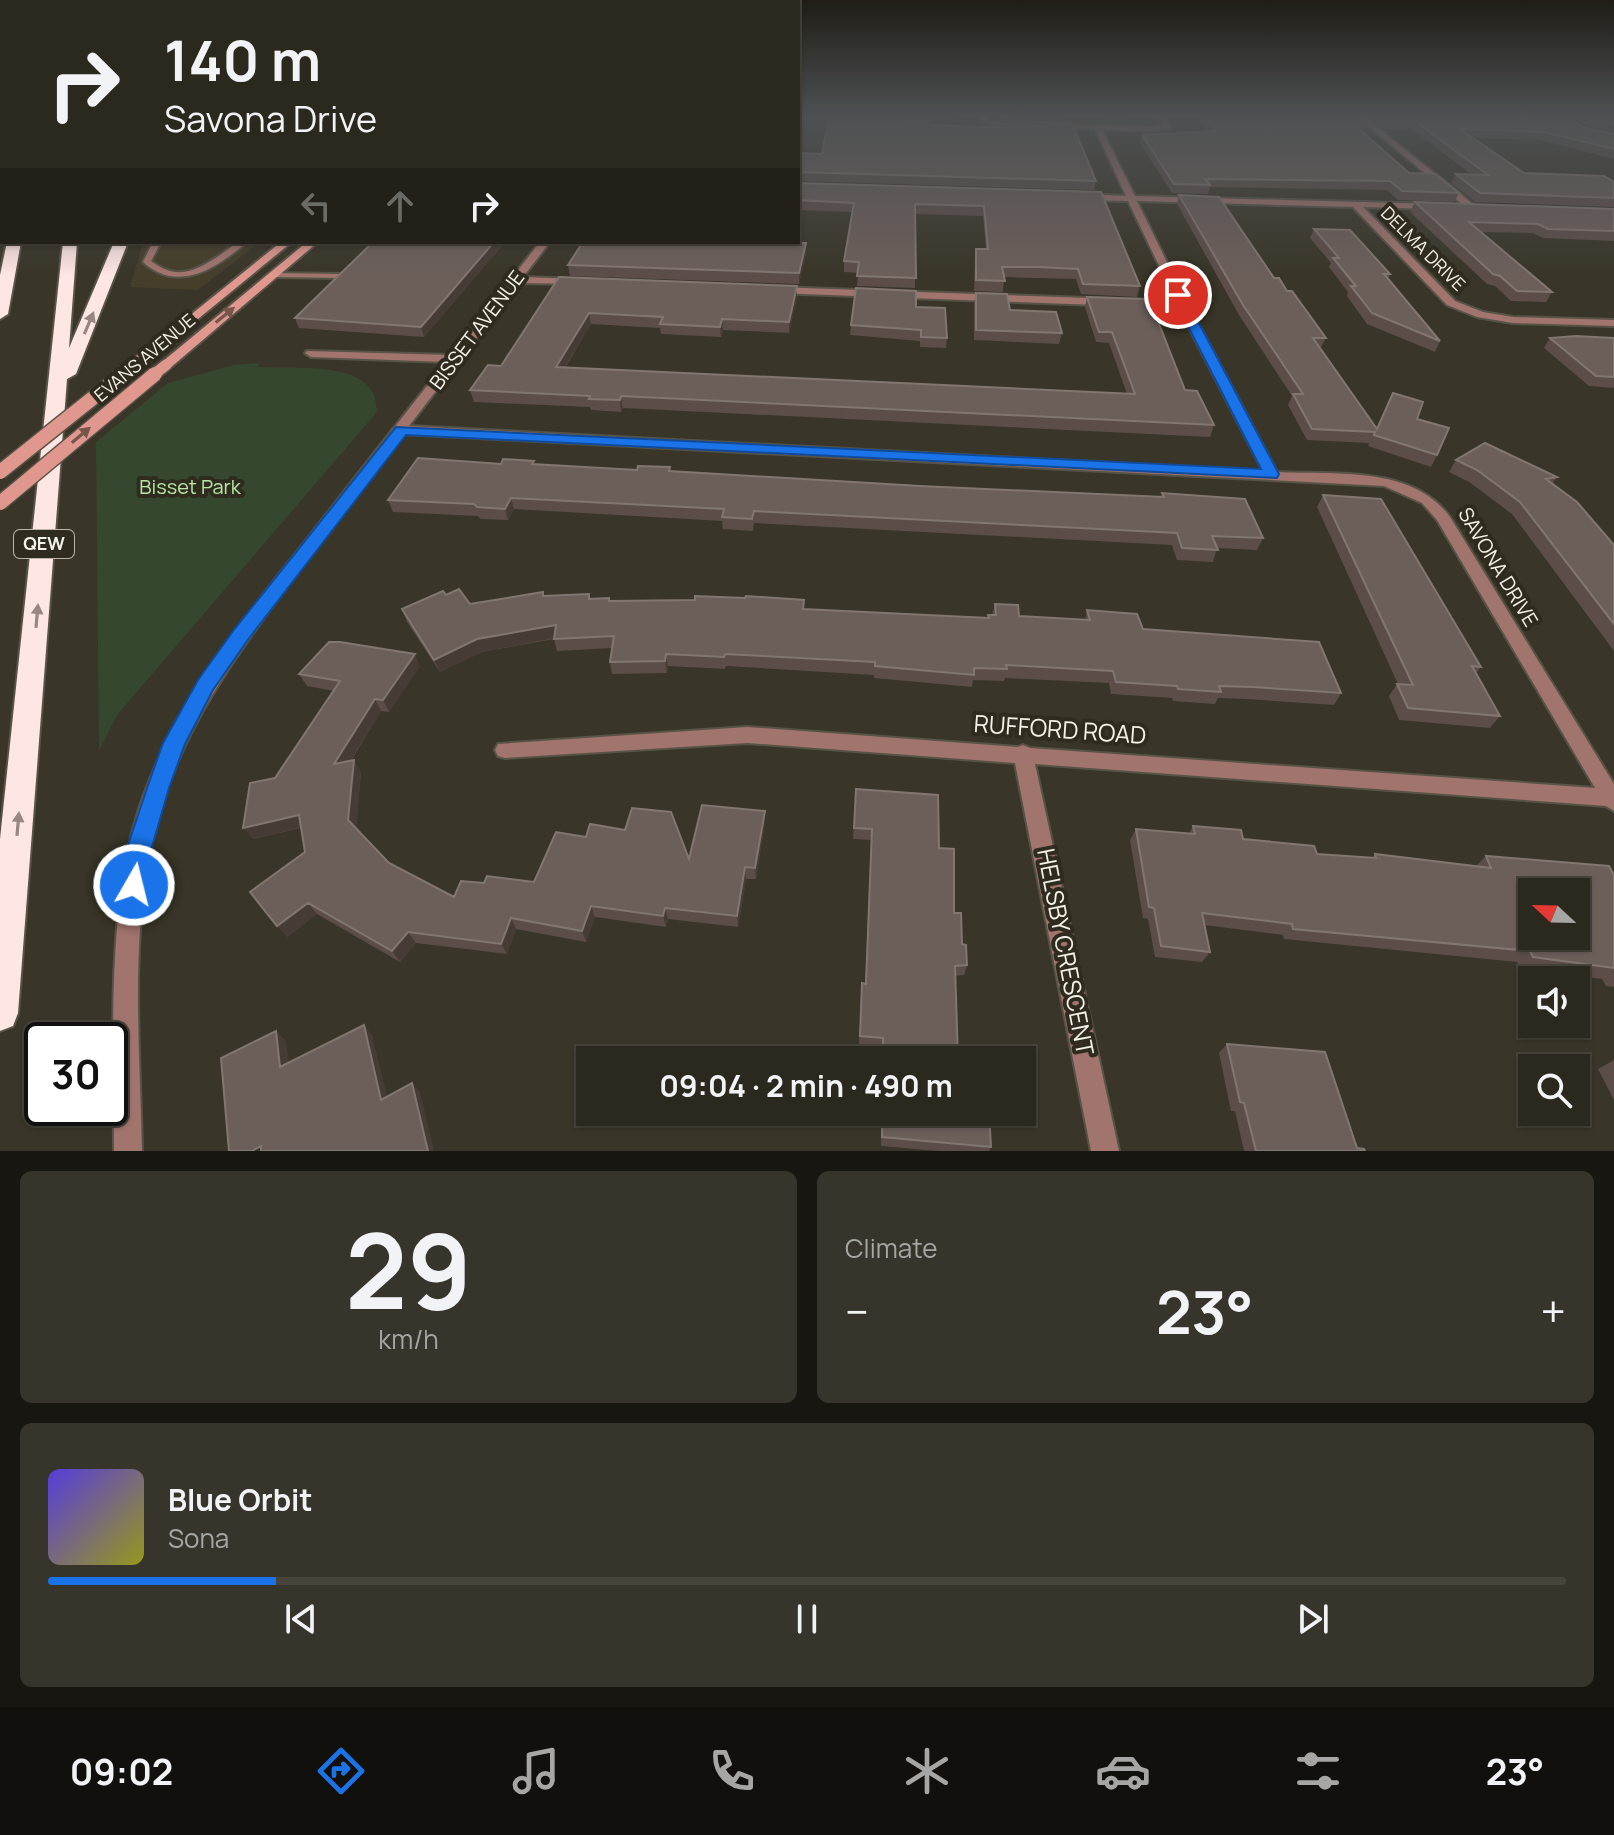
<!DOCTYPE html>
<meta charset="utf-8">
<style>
:root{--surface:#2b281e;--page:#37342b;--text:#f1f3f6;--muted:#a6a6a4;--line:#47443c;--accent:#1a73e8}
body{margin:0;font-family:Manrope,sans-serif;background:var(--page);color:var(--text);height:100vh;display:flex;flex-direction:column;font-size:30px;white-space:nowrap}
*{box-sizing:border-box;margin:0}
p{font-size:26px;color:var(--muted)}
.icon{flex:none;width:44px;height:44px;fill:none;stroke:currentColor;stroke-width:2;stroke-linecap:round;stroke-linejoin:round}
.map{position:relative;height:1151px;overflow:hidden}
.drawer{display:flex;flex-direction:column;gap:20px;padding:20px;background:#181610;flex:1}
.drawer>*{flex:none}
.hud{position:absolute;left:0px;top:0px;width:800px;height:244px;box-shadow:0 2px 6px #0004,0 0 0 2px var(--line);background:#2b281e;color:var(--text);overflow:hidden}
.needle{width:52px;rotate:292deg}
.buttons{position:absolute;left:1518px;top:878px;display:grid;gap:16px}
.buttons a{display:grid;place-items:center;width:72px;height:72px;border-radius:0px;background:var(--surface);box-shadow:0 2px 6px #0004,0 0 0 2px var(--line);font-size:40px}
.speed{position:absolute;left:24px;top:1022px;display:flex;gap:16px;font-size:40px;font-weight:700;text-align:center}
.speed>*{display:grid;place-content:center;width:104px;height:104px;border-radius:50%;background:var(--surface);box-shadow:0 2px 6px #0004,0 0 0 2px var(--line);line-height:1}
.speed .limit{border:4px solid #111;border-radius:12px;background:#fff;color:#111}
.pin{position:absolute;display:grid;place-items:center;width:68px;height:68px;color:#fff;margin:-34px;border:4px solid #fff;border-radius:50%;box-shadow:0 2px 8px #0007}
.me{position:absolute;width:88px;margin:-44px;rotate:8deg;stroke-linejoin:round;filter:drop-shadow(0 0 6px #0008)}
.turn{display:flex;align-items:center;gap:28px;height:168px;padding:0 32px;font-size:36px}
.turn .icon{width:104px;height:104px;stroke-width:2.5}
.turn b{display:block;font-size:56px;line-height:68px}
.lanes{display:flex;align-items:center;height:76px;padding:0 32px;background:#0003;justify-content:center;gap:40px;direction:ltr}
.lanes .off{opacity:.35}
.big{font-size:60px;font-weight:700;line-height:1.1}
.drawer .widget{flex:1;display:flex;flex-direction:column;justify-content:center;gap:12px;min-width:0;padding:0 28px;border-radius:12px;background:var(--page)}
.drawer .dial{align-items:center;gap:0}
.dial b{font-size:104px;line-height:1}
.song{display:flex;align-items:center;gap:24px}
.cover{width:96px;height:96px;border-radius:12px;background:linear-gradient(135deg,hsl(250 70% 55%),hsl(60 70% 35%))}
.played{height:8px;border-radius:4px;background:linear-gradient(90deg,var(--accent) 15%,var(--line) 15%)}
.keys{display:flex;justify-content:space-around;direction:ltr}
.heat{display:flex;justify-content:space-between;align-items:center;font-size:44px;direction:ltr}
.drawer .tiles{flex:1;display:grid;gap:20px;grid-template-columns:1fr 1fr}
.widget:last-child{grid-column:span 2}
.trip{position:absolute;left:576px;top:1046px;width:460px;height:80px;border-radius:0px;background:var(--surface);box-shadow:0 2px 6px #0004,0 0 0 2px var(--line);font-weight:700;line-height:80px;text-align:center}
.dock{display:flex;height:128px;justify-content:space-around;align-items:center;background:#11100c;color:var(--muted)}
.dock .icon{width:56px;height:56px}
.dock .active{color:var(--accent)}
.dock b{font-size:36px;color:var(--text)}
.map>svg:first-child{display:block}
</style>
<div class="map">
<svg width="1614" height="1151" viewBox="0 0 1614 1151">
<rect width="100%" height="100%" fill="#393528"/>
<!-- built -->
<path fill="#453e2b" d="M798 115H957L962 153 798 149Z
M143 242H260L198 290 130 287Z"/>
<!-- green -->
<path fill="#35482f" d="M260 363 257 367C287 369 358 361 373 393 376 398 376 407 377 412L117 715 99 751 96 442 168 383 234 365Z"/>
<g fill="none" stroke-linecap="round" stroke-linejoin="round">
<defs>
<path id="lane" d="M153 242H161L151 261C178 282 198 270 223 253 231 247 236 242 247 242 217 268 178 294 143 262Z
M271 273 342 274 346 276 342 278 274 277H271Z"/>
<path id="street" d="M975 115H983L990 121 1029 125 1025 127 988 125Z
M1157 115H1164L1171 128 1153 131 1102 130 1135 196 1435 204V208L1432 209 1363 207 1455 301 1483 312 1513 317 1614 320V326L1513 323 1477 317 1447 305 1353 207 1137 201 1183 295 1277 472C1335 475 1412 465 1450 517L1614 784V811L1606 806 1035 764 1119 1151H1091L1015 763 747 743 505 758 498 756 495 750 498 744 747 727 1018 747 1023 745 1030 748 1595 788 1437 520 1422 503 1384 486 403 434C368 481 332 527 297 574 232 659 168 747 149 855 131 952 140 1053 142 1151H114C114 1053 108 953 127 855 151 734 229 637 304 543 351 483 398 422 446 362L311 357 305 353 307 351 451 355 540 242H550L523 277 576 279 581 282 580 284 519 283 409 426 1263 471 1179 308 775 293 770 290 775 287 1176 301 1128 201 1083 200 1079 197 1083 194 1126 196 1095 129 1048 126 1052 124 1153 127 1163 125Z
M1355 115H1362L1474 205V209H1468Z"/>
<path id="secondary" d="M281 242H292L171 341H163V337Z
M307 242H318L170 368H162V362Z"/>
<path id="highway" d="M7 242H21L8 314 0 319V275Z
M63 242H77L69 348 114 242H128L76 374 67 379 18 1013 13 1026 0 1031V839Z"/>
</defs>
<!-- lane casing -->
<use href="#lane" stroke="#575347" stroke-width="4"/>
<!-- street casing -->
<use href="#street" stroke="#575347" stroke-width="4"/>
<!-- secondary casing -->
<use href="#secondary" stroke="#575347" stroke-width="4"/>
<!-- highway casing -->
<use href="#highway" stroke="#575347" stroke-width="4"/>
<!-- lane -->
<use href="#lane" fill="#a2746e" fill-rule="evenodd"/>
<!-- street -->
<use href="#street" fill="#a2746e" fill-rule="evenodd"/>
<!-- secondary -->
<use href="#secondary" fill="#e0978e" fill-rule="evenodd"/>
<!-- highway -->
<use href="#highway" fill="#fee6e3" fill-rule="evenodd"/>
<defs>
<path id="secondary-bridge-far1" d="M120 376 167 339
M152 376 166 365"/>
<path id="secondary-bridge" d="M0 472 123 374
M0 503 155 374"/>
</defs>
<!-- secondary-bridge-far1 casing -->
<use href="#secondary-bridge-far1" stroke="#575347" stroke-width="14" stroke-linecap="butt"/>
<!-- secondary-bridge casing -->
<use href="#secondary-bridge" stroke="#575347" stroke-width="17" stroke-linecap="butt"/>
<!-- secondary-bridge-far1 -->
<use href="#secondary-bridge-far1" stroke="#e0978e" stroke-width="11"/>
<!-- secondary-bridge -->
<use href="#secondary-bridge" stroke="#e0978e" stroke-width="14"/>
</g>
<!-- wall -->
<path fill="#5c4d49" d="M1002 115H1068L1067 121 1003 119Z
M1099 115H1128L1127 120 1101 119Z
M1195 115H1363L1370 121 1366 128H1358L1409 173 1459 193 1454 202 1398 200 1387 190 1210 187 1208 194 1172 193 1140 143 1142 135 1208 132Z
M1366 115H1563L1583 127 1614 134V159L1540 140 1472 138 1524 173 1614 182V207L1475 202 1451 183 1456 174 1472 175 1412 129H1384Z
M1568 115H1614V133L1587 125Z
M908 121 930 125 1006 128 1007 121 1096 181 1094 190 798 181V153L822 154Z
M798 183 1101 192 1140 286 1137 297 1081 294 1076 279 1036 278 1004 277 1003 292 974 291 975 259 976 249H986L983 216 915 214V288L857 286 858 273 844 272V261L852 212 798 210Z
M1179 195 1287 291 1326 338 1320 349 1376 429 1417 419 1437 455 1431 467 1368 446 1369 443 1307 440 1288 405 1292 396 1239 315 1177 204Z
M1415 202 1614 209V241L1543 238 1533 233 1481 232 1552 292 1546 302 1511 301 1495 286 1487 284 1410 212Z
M1314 229 1390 274 1388 279 1440 341 1435 352 1367 324 1347 296 1348 292 1329 267 1331 263 1310 238Z
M373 242H505L424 337 299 328 295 318Z
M806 253 799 284 570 276 568 265Z
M559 277 797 297 789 333 723 330 721 337 661 334 660 328 591 324 565 368 1127 394 1109 343 1096 342 1085 307 1087 297 1185 390 1214 425 1210 437 623 408 621 412 591 410 590 407 474 402 470 390 501 366Z
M976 293 1062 333 1059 344 974 340V303Z
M916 307 947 338 946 348 920 347V341L850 335 851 325Z
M1550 338H1614V388L1589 386 1544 348Z
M1456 460 1557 477 1552 484 1614 545V651L1512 514 1469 482 1449 472Z
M501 464H534L920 486 1161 497 1162 493 1263 538 1257 550 1217 548 1213 562 1177 560 1172 545 754 523 753 531 723 529 722 521 514 509 508 520 481 519 478 516 393 512 388 500Z
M1323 495 1481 667 1476 673 1500 716 1490 728 1399 720 1389 696 1397 684H1398L1317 507Z
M543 592 544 596 589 594 591 599 609 598 610 601 804 609 988 618V615H992L995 604 1019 616 1085 620 1087 610 1341 693 1334 705 1246 699 1218 698 1215 704 1173 701 1172 698 1111 694 1109 683 1005 678 1004 681 973 680 972 687 874 678V675L726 666 725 669 668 666 667 673 612 674 610 662 612 648 557 651 554 639 482 652 440 672 407 622 402 609 446 595 470 604Z
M420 666 389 712 381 711 351 761 361 772 356 828 389 863 454 897 484 883 534 882 689 859 765 822 756 879H746L738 927 668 919 666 927 595 917 586 942 516 929 507 954 416 943 400 962 317 914 287 937 305 852 301 828 253 839 275 778 334 691 307 686 299 674Z
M856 789 939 848 967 965 964 975 955 976 958 1060H882V1048L859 1046 861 994 862 983 865 984 871 840 853 839Z
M1193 826 1243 839 1317 854 1372 858 1375 854 1476 866 1486 856 1614 875V987L1606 986 1602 979 1520 968 1517 962 1284 939 1283 935 1204 925 1210 952 1202 962 1155 957 1148 919 1143 918 1130 840 1136 829 1189 833Z
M1227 1044 1357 1148 1365 1151H1244L1235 1111H1231L1219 1053Z
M1614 1060V1100L1598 1069Z
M881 1112H989L991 1147 989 1151H939L881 1146Z"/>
<!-- shaded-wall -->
<path fill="#473c35" d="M494 242H505L424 337 421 327Z
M806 243V253L799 284V273Z
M797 286V297L789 333V322Z
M589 313 591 324 558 378 556 367Z
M722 319 723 330 721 337 720 327Z
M621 396 623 408 621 412 620 400Z
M511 498 514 509 508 520 505 509Z
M556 625 560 637 482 652 440 672 434 660 477 639Z
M415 654 420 666 389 712 383 700Z
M666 654 668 666 667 673 665 661Z
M375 699 381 711 341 776 334 764Z
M354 760 361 772 356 831 348 820Z
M765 811V822L756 879 755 868Z
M299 815 307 826 253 839 243 828Z
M745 867 746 879 738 927 737 916Z
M308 903 317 914 287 937 277 926Z
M591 906 595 917 586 942 582 931Z
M665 908 668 919 666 927 663 916Z
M511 918 516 929 507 954 501 944Z
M408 932 416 943 400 962 392 951Z
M364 1025 372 1035 390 1108 381 1100Z
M276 1031 286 1041 291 1076 280 1067Z
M412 1083 420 1092 434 1151H428Z"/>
<!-- building -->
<path fill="#6c5f5a" stroke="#827671" stroke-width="2" fill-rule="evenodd" d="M848 115H908V121H930V125L1009 128 1007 121 1072 123 1096 181 798 172V153L822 154 829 118 847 119Z
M1204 115H1363L1370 121 1349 120 1409 173 1435 174 1459 193 1402 191 1390 181 1205 179 1210 185 1174 184 1142 135 1217 131Z
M1379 115H1563L1583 127 1614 134V149L1544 132 1460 129 1524 173 1604 176 1614 182V198L1480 193 1456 174 1488 175 1415 121H1387Z
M1587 115H1614V124L1591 117Z
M798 183 1101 192 1140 286 1083 284 1078 269 1038 267H1002L1005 281 976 280V249H988L984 206 915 204 916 278 857 276 859 262 844 261 854 203 798 200Z
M1179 195 1219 197 1274 278H1279L1287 291H1292L1326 338H1313L1377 429 1393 393 1423 402 1417 419 1449 428 1437 455 1374 435 1375 432 1312 429 1293 394H1303L1243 305Z
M1415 202 1614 209V231L1548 229 1538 224 1469 222 1552 292 1517 291 1500 276 1493 274Z
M1314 229 1350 230 1390 274H1384L1440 341 1372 313 1351 286H1356L1333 258H1339Z
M373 242H494L421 327 295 318Z
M583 242H773L806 243 799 273 568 265Z
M559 277 797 286 789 322 722 319 720 327 660 324 663 317 589 313 556 367 1135 394 1112 332H1099L1087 297 1145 299 1150 311H1154L1185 390 1197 391 1214 425 621 396 620 400 589 399 590 396 470 390 488 365 501 366Z
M856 288 916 291V307L945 308 947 338 921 337V330L851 325Z
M976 293 1007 294 1010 310 1056 312 1062 333 976 330Z
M1576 336 1614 338V377L1596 376 1550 338Z
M1485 443 1557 477 1546 479 1577 502 1614 545V624L1520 502 1477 470 1456 460Z
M418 458 501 464 503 459 534 461 532 464 637 470 638 466 670 467 669 471 920 486 1164 497 1162 493 1245 499 1263 538 1212 536 1218 550 1182 548 1177 533 754 511 752 519 722 517 724 509 511 498 505 509 477 507 474 504 388 500Z
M1323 495 1381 499 1481 667 1472 666 1500 716 1408 708 1397 684 1413 685Z
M459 589 470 604 543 592V596L589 594V599L609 598V601L695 600V596L745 598 746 596 804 600 803 609 989 618 988 615H996L995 604 1018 605 1019 616 1090 620 1087 610 1137 614 1143 629 1319 642 1341 693 1253 687 1219 686 1221 692 1178 689 1177 686 1116 682 1113 671 1006 665 1007 669 974 668V675L875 666V662L725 654 724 657 666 654 665 661 610 662 614 636 554 639 556 625 477 639 434 660 402 609 443 591 446 595Z
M329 642H340L415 654 383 700 375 699 334 764 354 760 348 820 389 863 454 897 461 881 484 883 487 876 534 882 556 832 586 837 590 824 625 830 632 808 671 812 689 859 702 805 765 811 755 868 745 867 737 916 665 908 663 916 591 906 582 931 511 918 501 944 408 932 392 951 308 903 277 926 250 892 305 852 299 815 243 828 250 783 275 778 340 681 299 674Z
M856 789 938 795 939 848 954 849V913H961L962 944 966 945 967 965 955 966 958 1060H883V1038L860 1036 862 983 866 984 872 829 854 828Z
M1193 826 1241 830 1243 839 1314 846 1317 854 1376 858 1375 854 1491 868 1486 856 1609 866 1614 875V968L1533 957 1530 951 1293 929 1292 924 1202 913 1210 952 1161 946 1154 908 1149 907 1136 829 1195 834ZM1532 892H1576V936H1532Z
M364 1025 381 1100 412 1083 428 1151H261V1146L252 1151H229L221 1058 276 1031 280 1067Z
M1227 1044 1325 1052 1357 1148 1364 1149 1365 1151H1256L1244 1103 1240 1102Z
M882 1112H989L991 1147 882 1137Z"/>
<!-- one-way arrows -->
<defs><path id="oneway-solid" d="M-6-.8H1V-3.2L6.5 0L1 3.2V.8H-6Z" transform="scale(2)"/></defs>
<g fill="#76564b">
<use href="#oneway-solid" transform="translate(225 315) rotate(-39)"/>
<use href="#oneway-solid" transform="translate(81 435) rotate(-40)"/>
</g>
<g fill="#968880">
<use href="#oneway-solid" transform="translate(89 323) rotate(-67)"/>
<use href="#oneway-solid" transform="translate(37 616) rotate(-85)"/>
<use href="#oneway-solid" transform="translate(18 824) rotate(-85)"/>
</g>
<!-- sky -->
<linearGradient id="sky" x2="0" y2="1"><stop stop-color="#1f1d16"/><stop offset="0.42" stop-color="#4e5153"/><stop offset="1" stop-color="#4e5153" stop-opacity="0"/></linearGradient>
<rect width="1614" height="276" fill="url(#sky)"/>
<!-- route -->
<path fill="#1a73e8" stroke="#114b97" stroke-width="2" d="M1178 291 1184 295 1279 474 1277 478 406 435 247 641 213 690 185 744 169 788 150 854 143 893 134 897 125 893 122 885 125 854 147 788 163 743 198 680 233 631 396 427 1261 469 1172 295Z"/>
<g text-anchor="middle" stroke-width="8" stroke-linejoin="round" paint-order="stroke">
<!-- far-street labels -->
<g font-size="18" fill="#f5f2e9" stroke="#2f2b1e">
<text transform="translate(1423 249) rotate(45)" y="6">DELMA DRIVE</text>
<text transform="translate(145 358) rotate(-40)" y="6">EVANS AVENUE</text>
</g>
<!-- shield labels -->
<rect fill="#2f2b1e" stroke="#bab6ac" stroke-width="2" x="14" y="530" width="60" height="28" rx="6"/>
<g font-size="18" font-weight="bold" fill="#f5f2e9">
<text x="44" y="550">QEW</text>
</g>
<!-- street labels -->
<g font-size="20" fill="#f5f2e9" stroke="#2f2b1e">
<text transform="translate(477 330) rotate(-53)" y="7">BISSET AVENUE</text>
<text transform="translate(1498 567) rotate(59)" y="7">SAVONA DRIVE</text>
</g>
<!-- park labels -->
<g font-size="20" fill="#b6e7a5" stroke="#2f2b1e">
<text x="190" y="494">Bisset Park</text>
</g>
<!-- near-street labels -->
<g font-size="24" fill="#f5f2e9" stroke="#2f2b1e">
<text transform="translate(1060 730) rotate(4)" y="8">RUFFORD ROAD</text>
<text transform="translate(1065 952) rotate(79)" y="8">HELSBY CRESCENT</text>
</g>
</g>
</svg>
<div class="buttons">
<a><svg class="needle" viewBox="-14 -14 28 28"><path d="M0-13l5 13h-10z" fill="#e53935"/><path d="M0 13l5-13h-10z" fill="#a6a6a4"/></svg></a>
<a><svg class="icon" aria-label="sound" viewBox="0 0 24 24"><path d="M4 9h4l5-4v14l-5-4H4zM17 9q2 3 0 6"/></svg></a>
<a><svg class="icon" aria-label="search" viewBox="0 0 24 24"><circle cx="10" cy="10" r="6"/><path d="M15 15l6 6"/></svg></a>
</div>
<div class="speed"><div class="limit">30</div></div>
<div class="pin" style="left:1178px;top:295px;background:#d93025"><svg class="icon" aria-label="arrive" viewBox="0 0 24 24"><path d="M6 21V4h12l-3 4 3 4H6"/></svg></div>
<svg class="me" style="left:134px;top:885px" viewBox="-20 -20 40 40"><circle r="17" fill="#1a73e8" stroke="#fff" stroke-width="3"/><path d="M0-11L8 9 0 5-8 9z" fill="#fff"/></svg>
<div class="trip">09:04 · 2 min · 490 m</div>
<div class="hud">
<div class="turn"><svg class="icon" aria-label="right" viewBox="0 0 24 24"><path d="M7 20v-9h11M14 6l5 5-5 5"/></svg><div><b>140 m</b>Savona Drive</div></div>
<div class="lanes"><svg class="icon off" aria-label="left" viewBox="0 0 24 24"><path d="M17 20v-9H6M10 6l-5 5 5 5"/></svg><svg class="icon off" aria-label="ahead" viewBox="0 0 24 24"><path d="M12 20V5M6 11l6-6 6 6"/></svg><svg class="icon" aria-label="right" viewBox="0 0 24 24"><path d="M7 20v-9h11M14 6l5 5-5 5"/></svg></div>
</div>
</div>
<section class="drawer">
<div class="tiles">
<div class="widget dial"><b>29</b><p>km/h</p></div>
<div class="widget"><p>Climate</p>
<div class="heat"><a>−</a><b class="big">23°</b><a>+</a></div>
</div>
<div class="widget">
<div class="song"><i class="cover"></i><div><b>Blue Orbit</b><p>Sona</p></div></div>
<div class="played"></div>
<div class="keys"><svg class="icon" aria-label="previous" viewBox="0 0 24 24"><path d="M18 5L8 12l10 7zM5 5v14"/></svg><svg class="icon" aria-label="pause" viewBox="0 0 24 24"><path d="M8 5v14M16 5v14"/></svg><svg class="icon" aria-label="next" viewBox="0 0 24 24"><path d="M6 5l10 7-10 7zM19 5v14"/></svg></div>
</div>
</div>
</section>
<nav class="dock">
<b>09:02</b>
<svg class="icon active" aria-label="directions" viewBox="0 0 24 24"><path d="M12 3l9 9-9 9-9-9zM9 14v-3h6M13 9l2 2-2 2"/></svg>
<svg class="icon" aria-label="music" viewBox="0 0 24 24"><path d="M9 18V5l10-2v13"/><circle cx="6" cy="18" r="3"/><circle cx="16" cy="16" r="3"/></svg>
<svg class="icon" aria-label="phone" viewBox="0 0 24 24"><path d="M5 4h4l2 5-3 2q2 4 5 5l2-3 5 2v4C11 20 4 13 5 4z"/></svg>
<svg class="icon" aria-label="climate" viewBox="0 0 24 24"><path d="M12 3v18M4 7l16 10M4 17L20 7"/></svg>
<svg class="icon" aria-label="car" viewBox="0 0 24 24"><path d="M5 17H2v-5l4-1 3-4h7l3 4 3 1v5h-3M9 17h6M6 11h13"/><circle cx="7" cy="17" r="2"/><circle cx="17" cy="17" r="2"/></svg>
<svg class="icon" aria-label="filters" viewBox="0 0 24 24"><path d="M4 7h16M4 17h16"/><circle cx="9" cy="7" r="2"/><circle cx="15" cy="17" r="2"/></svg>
<b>23°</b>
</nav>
